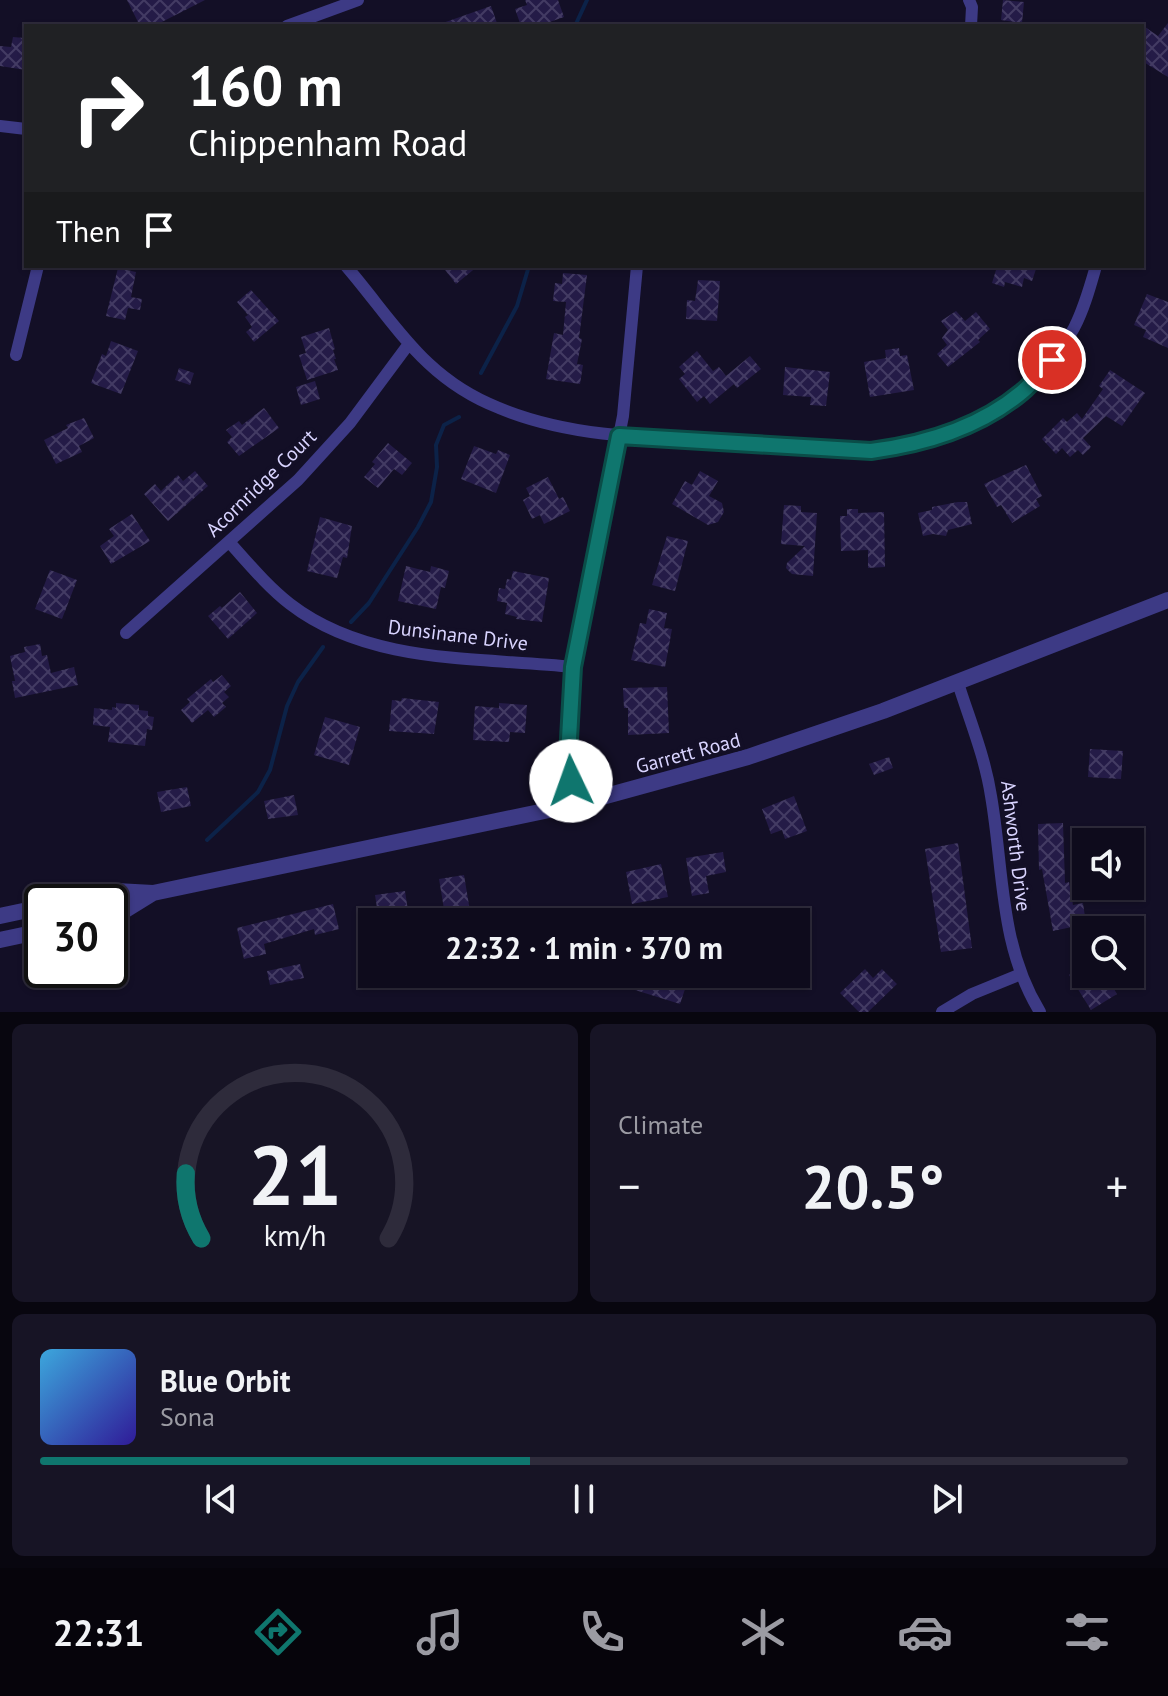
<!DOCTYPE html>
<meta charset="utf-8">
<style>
:root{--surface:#0e0b1c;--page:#171425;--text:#f1f3f6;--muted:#9b9ba3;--line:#2e2b3b;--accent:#0f766e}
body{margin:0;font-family:"PT Sans",sans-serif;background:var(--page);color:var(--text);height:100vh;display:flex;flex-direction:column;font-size:30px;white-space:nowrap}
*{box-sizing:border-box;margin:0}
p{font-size:26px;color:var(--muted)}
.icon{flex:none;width:44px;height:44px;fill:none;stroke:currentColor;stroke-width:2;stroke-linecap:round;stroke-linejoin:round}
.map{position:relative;height:1012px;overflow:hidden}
.side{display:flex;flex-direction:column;gap:12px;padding:12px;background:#08060f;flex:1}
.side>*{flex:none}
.hud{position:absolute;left:24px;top:24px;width:1120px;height:244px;border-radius:0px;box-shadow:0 2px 6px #0004,0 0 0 2px var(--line);background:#202124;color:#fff;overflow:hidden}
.fabs{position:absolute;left:1072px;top:828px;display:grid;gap:16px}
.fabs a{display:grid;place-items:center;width:72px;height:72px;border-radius:0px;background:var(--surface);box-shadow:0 2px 6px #0004,0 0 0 2px var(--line);font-size:40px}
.speed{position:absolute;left:24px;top:884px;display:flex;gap:16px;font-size:40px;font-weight:700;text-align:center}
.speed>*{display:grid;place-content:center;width:104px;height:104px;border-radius:50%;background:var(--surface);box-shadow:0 2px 6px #0004,0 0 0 2px var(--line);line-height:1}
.speed .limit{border:4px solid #111;border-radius:12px;background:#fff;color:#111}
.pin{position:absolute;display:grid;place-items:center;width:68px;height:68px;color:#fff;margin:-34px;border:4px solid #fff;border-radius:50%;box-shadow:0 2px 8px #0007}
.me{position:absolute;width:88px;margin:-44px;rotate:357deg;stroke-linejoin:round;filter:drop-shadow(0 0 6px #0008)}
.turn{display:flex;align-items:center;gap:28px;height:168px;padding:0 32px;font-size:36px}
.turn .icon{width:104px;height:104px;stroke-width:2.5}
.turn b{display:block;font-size:56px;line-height:68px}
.then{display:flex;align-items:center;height:76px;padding:0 32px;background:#0003;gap:16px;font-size:30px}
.big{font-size:60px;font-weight:700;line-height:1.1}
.side .tile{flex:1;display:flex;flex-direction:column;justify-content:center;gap:12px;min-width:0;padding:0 28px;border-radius:12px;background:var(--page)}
.side .dial{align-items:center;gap:0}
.dial svg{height:208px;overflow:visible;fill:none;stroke:var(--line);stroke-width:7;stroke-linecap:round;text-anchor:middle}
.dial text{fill:var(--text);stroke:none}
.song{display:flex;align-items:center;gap:24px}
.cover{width:96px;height:96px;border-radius:12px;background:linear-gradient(135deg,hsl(200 70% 55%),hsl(250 70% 35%))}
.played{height:8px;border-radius:4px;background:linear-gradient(90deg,var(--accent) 45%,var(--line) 45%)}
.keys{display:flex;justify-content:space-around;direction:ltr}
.heat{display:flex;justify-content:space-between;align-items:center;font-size:44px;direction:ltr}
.side .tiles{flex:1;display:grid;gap:12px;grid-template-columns:1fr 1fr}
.tile:last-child{grid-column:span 2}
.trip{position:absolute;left:358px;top:908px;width:452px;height:80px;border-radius:0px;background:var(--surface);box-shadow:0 2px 6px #0004,0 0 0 2px var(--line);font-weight:700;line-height:80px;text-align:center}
.menu{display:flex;height:128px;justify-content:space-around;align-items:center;background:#06040b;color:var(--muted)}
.menu .icon{width:56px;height:56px}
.menu .selected{color:var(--accent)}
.menu b{font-size:36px;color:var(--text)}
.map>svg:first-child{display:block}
</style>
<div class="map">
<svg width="1168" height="1012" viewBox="0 0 1168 1012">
<defs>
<pattern id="building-cross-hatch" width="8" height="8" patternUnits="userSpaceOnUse" patternTransform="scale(2)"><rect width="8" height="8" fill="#241b47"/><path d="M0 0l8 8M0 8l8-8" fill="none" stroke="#433b63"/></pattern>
</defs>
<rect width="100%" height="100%" fill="#130f26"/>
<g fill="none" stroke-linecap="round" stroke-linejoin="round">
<!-- stream -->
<path stroke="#0c2248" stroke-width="4" d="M575 26 587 0
M481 373 517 306 529 266
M351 622 369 603 418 527 431 502 437 467 436 445 444 425 459 417
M207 840 258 792 270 770 287 706 298 682 323 647"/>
</g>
<!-- building -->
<path fill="url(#building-cross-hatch)" d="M127 0H205L154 26H140Z
M525 0H558L564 17 538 26H521L515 9 527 5Z
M1003 0 1024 2 1022 23 1001 20Z
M491 6 498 26H440V24Z
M1168 23V77L1142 61V25L1158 36Z
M13 37 24 38 26 70 0 66V46L11 47Z
M442 266H478L456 284Z
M994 266H1037L1032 281 1024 278 1022 287 1005 282 1004 287 992 283 996 270 993 269Z
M118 268 136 272 131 297 142 299 140 310 128 308 125 320 106 316Z
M563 273 587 275 579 338 582 339 577 364 583 365 580 384 546 379 554 333 563 335 566 302 553 301 555 283 562 284Z
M698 280 720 281 717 321 686 319 687 300 695 301Z
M251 290 279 321 254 342 246 332 252 327 245 317 248 315 237 302Z
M1147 294 1168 302V348L1143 337 1146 330 1134 325Z
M956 311 965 321 976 312 990 329 978 340 980 342 948 367 937 354 947 345 942 338 948 330 941 321Z
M329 328 335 349 333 350 336 359H334L338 370 307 380 299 355 306 353 301 337Z
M111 341 138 351 121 394 91 383 102 354 106 356Z
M899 348 900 356 907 355 914 390 870 397 864 362 886 358 885 350Z
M697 351 713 371 719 367 726 376 750 356 761 369 737 388 734 384 710 404 704 396 697 402 679 379 685 374 679 367Z
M785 367 830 372 826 406 810 405 811 397 783 395Z
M179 368 194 373 190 385 175 380Z
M1110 370 1145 393 1122 426 1106 416 1083 438 1091 447 1083 455 1078 450 1070 457 1062 448 1056 454 1042 439 1063 418 1067 422 1077 413 1082 419 1103 389 1099 386Z
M315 381 320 399 301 405 296 387Z
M264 408 279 428 239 456 227 442 232 437 226 430 239 421 242 425Z
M84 418 94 438 79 446 82 452 56 464 44 440 68 428 66 425Z
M388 443 412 463 402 475 394 469 378 488 364 477 375 464 372 462Z
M474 446 496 454 498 450 510 455 496 493 461 479Z
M1026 465 1042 496 1036 499 1040 506 1012 523 1001 505 997 507 984 484Z
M195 471 208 486 168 521 144 494 155 484 161 491 178 475 183 481Z
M700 471 718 481 709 496 722 503 724 512 718 522 708 525 672 504 685 481 692 485Z
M548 477 559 499 563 497 570 511 544 524 540 515 532 519 523 500 530 496 526 488Z
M958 502H967L972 524 948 530 946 536 933 534 923 536 918 513 932 510V507Z
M784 505 801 506V512L817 513 813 576 792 574 786 568 787 563 805 546 781 544Z
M847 509H858V513L884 512 885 567 868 568V550L841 551 840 516H847Z
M132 514 150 541 111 564 100 546 114 536 109 529Z
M320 517 352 526 347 558 343 557 337 578 307 571Z
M667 536 688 541 675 591 652 585Z
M406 566 430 572 431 566 449 571 445 588 441 587 436 609 398 601Z
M50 570 77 580 62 619 35 609Z
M513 571 549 578 542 622 516 619 517 617 505 614 507 603 497 601 499 588 505 589 507 579 511 580Z
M240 592 257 613 228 639 208 616 220 606 222 608Z
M649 609 667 613 664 628 672 629 665 667 631 660 640 623 646 624Z
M40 644 42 656 47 655 51 673 74 667 78 685 15 698 12 681H15L10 656 25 652 24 647Z
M222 675 231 686 224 692 229 697 222 703 226 707 214 717 208 710 192 723 181 710 190 702 187 699 211 679 213 682Z
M667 687 669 733 628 735V708H624L623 688Z
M402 698 439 702 434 734 389 731 392 700 401 701Z
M116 703 139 705V710L148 711V716L154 717 152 730 147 729 145 746 108 742 110 727 93 725 94 708 112 710V707L116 708Z
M499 703 527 705 525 733 510 732 509 742 473 740 475 706 499 708Z
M325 717 360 727 349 765 314 755Z
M1090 749 1123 751 1121 779 1088 777Z
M889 757 893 768 874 775 869 764Z
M187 787 191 806 161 812 157 792Z
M294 795 298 815 268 819 264 801Z
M794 796 807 831 785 839 782 830 771 834 762 809Z
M1063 823 1065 883 1069 882 1073 905 1083 903 1086 924 1053 931 1042 869 1039 870 1038 824Z
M958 843 972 948 941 952 925 849Z
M723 852 726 872 706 876 709 893 692 896 686 858Z
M661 864 668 897 632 904 626 872Z
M464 875 471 917 446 921 439 879Z
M405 891 409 917 379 921 375 895Z
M333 904 339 929 315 935 314 929 264 944 266 954 244 959 237 928Z
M300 964 304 978 270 985 267 971Z
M1086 964V974H1105L1117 994 1091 1010 1069 975Z
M865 969 873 978 882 969 897 984 868 1012H859L840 993Z
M640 974H690L680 1004 635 990Z"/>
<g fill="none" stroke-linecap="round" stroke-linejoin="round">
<!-- minor -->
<path stroke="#3d3a85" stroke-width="12" d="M969 0 972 7 971 26
M287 26 358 0
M0 126 26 129
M346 266C395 323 424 379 499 408 574 439 657 438 737 441 781 443 826 450 870 450 948 451 1037 397 1074 328 1084 309 1090 287 1096 266
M16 355 38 266
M230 543C249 564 267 586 290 604 369 665 479 657 573 667
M126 633 298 480 350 423 408 345
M958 683C970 721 985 757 991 796 1004 871 999 945 1040 1012
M573 805 568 757 573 667 623 416 637 266
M942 1012 972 994 1021 974"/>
<!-- tertiary -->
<path stroke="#3d3a85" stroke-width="16" d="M65 902 116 891 153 893 573 805 748 757 883 711 1168 600
M0 916 42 907
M110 916 119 914 153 893
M0 940 42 931"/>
</g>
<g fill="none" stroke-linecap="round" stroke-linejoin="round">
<defs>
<path id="route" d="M571 781 568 757 573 667 619 436 871 451C925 444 979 428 1022 392 1033 383 1042 371 1052 360"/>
</defs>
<!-- route casing -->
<use href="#route" stroke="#0a4d48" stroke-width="20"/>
<!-- route -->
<use href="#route" stroke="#0f766e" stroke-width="14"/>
</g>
<g text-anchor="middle" stroke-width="8" stroke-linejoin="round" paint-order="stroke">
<!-- street labels -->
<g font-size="20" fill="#d9d4ff" stroke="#130f26">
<text transform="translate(261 483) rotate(-44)" y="7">Acornridge Court</text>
<text transform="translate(458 635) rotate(7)" y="7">Dunsinane Drive</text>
<text transform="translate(688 753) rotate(-15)" y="7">Garrett Road</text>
<text transform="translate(1016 846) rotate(83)" y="7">Ashworth Drive</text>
</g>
</g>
</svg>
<div class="fabs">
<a><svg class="icon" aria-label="sound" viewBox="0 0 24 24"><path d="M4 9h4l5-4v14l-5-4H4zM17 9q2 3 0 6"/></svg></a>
<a><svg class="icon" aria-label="search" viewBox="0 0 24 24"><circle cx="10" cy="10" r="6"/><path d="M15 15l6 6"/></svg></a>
</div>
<div class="speed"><div class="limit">30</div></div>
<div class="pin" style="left:1052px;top:360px;background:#d93025"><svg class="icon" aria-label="arrive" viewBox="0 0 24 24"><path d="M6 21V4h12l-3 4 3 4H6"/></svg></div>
<svg class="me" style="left:571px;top:781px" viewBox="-20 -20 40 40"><circle r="19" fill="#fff"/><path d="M0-13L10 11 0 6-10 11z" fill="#0f766e"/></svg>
<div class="trip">22:32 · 1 min · 370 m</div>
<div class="hud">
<div class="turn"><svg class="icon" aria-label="right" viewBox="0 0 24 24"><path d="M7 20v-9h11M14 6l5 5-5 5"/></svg><div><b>160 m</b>Chippenham Road</div></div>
<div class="then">Then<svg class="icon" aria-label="arrive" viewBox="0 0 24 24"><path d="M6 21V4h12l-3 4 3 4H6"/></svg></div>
</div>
</div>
<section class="side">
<div class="tiles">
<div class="tile dial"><svg viewBox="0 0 100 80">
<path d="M14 69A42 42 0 1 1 86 69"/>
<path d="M14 69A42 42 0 0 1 8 44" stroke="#0f766e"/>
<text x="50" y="56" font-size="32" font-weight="700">21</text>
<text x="50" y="72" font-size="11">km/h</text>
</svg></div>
<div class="tile"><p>Climate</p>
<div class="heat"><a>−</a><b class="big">20.5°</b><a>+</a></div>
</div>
<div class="tile">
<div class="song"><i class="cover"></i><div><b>Blue Orbit</b><p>Sona</p></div></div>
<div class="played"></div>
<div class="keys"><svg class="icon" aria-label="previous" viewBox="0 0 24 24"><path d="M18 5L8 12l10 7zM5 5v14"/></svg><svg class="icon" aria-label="pause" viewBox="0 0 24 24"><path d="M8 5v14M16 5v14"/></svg><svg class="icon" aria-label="next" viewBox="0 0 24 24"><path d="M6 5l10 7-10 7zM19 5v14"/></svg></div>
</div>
</div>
</section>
<nav class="menu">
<b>22:31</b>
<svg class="icon selected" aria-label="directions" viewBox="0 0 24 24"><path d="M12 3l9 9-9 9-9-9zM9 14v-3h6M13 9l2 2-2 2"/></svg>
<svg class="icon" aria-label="music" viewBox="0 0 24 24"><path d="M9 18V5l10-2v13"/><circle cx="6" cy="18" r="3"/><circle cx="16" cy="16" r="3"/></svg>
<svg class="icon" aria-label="phone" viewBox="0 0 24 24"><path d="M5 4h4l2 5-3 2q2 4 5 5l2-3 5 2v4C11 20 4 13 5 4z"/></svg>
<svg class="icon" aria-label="climate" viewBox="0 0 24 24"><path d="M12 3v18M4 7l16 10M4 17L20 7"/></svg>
<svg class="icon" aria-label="car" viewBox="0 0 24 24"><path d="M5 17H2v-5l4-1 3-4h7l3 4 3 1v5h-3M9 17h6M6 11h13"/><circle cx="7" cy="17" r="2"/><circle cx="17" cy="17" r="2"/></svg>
<svg class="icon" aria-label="filters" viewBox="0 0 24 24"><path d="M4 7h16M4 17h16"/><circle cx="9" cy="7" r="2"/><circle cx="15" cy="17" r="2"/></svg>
</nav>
